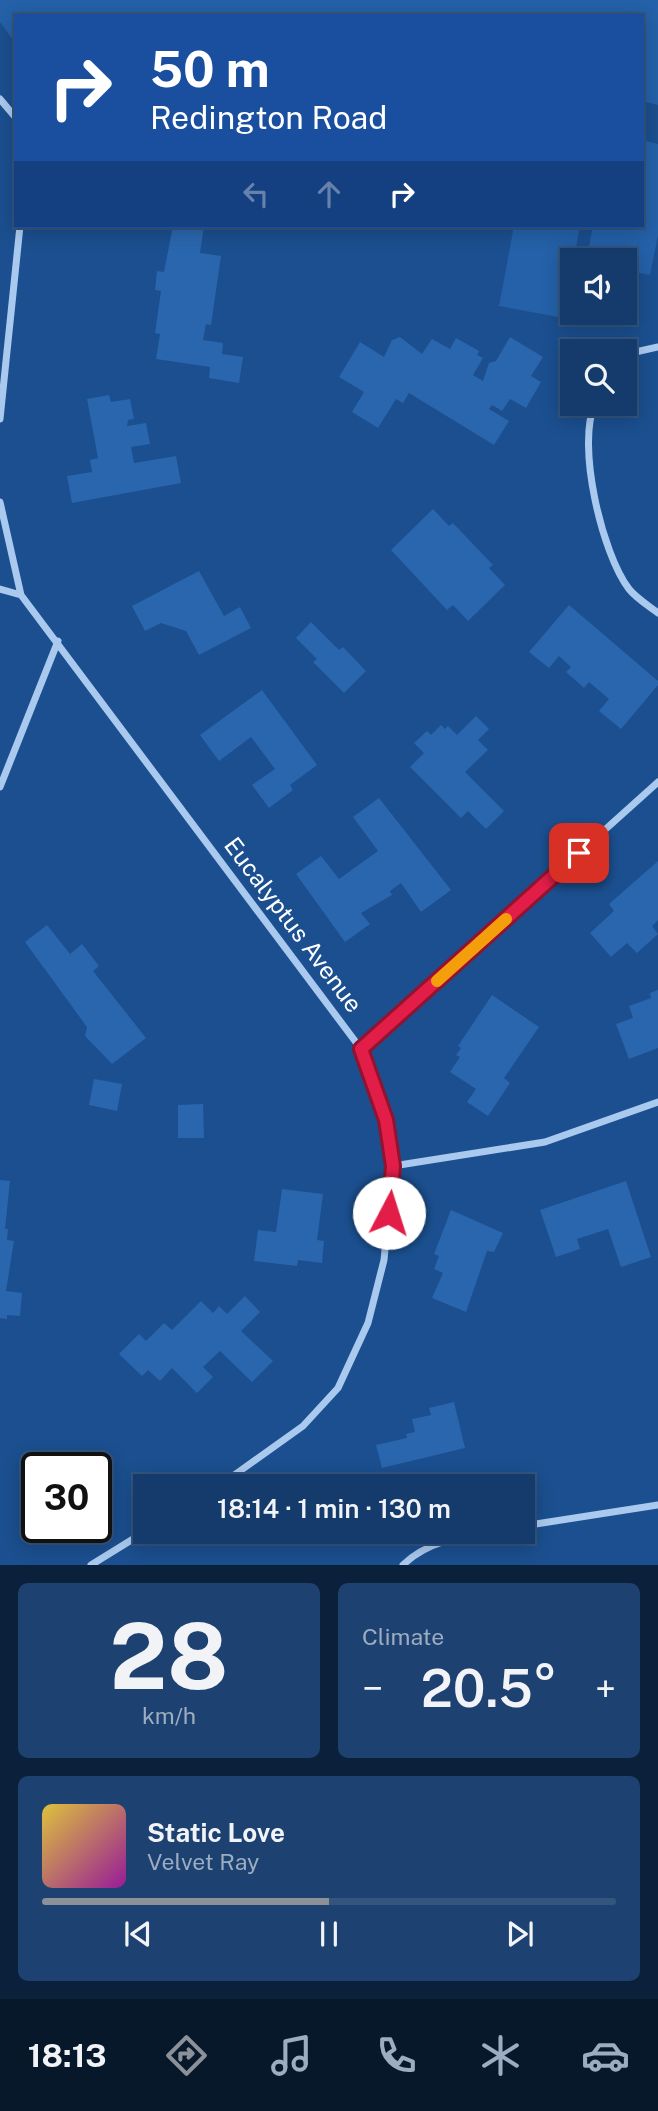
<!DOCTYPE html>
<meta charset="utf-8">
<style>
:root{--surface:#143b6b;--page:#1d4271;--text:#f1f3f6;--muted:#9dadc1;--line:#33557e;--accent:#8c9099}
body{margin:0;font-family:"Public Sans",sans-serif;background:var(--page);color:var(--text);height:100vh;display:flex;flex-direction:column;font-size:26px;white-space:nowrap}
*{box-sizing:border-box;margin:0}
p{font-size:23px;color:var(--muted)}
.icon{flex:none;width:38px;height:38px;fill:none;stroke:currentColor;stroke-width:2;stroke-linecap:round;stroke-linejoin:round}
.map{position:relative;height:1565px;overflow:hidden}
.details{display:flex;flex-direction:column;gap:18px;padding:18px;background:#0b203b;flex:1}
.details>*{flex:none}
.guide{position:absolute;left:14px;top:14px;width:630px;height:214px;border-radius:0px;box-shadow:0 4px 18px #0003,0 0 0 2px var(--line);background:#1a4fa0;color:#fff;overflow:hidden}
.buttons{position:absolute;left:560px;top:248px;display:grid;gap:14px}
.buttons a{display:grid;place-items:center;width:77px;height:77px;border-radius:0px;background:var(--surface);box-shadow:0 4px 18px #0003,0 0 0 2px var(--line);font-size:35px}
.speed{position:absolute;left:21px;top:1452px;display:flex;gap:14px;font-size:35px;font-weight:700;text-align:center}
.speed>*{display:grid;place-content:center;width:91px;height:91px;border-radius:50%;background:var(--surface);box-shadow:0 4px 18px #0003,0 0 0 2px var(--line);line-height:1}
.speed .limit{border:4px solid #111;border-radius:10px;background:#fff;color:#111}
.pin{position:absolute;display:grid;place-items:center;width:60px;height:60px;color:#fff;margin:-30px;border-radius:14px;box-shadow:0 4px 10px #0006}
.me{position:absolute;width:77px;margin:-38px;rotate:5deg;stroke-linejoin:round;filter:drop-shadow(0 0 5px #0008)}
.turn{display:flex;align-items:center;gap:24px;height:147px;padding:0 21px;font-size:32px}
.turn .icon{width:91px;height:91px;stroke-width:2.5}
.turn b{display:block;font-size:49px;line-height:60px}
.lanes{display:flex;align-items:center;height:66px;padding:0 21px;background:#0003;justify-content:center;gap:35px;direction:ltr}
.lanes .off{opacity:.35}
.big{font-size:52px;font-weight:600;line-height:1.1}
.details .tile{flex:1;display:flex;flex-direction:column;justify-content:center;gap:10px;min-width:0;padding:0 24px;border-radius:10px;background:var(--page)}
.details .dial{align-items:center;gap:0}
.dial b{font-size:91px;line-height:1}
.song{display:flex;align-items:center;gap:21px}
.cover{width:84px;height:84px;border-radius:10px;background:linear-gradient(135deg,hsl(50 70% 55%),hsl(300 70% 35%))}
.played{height:7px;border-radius:4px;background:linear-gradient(90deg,var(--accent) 50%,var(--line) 50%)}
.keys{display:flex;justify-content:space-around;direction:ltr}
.heat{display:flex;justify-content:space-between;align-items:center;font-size:38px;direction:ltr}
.details .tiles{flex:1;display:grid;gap:18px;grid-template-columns:1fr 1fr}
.tile:last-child{grid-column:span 2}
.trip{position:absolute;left:133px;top:1474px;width:402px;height:70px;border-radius:0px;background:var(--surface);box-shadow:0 4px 18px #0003,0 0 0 2px var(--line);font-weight:600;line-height:70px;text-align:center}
.menu{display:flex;height:112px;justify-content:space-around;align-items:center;background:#08182b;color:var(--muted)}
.menu .icon{width:49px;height:49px}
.menu .active{color:var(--accent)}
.menu b{font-size:32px;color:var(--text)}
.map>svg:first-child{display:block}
</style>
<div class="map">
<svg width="658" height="1565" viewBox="0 0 658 1565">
<rect width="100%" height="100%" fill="#1b4f8f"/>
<!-- green -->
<path fill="#2461a8" d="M0 0H658V105L642 101V16H16V44L0 22Z
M642 140 658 144V235L650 275 625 270V261H586L593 226H642Z
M514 226H580L563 318 499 306Z"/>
<!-- building -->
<path fill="#2a66ad" d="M173 226H204L200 253 221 256 211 325 206 324 203 340 223 343 222 354 243 357 239 383 209 378 210 367 156 359 160 334 155 333 161 291 155 290 157 271 164 272Z
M400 337 422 354 432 339 450 349 456 338 479 351 477 355 483 358 473 375 483 381 489 363 496 361 510 337 543 357 531 376 541 382 526 408 510 399 502 411 492 405 489 409 509 421 494 445 409 393 403 403 396 399 378 428 352 412 364 392 339 377 360 342 384 357 392 340Z
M109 395 111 402 130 399 134 419 128 420 127 426 146 423 150 444 131 447 134 463 176 456 181 483 72 503 67 476 92 472 90 460 98 458 87 399Z
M433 509 449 526 453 523 493 565 489 568 505 585 468 621 453 605 447 610 391 550Z
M199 571 224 616 240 607 251 628 199 655 186 631 161 623 145 631 132 606Z
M569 605 658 681V685L621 729 599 711 609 699 589 682 584 688 566 672 571 667 559 656 549 668 529 652Z
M311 622 339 650 343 647 366 671 344 693 313 662 317 659 296 638Z
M262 690 317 765 290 785 293 790 269 808 252 785 275 769 251 737 219 761 200 735Z
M476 716 489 729 478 740 488 750 465 772 504 811 486 829 468 811 461 818 410 767 424 753 414 743 427 731 431 735 441 725 445 729 448 726 457 735Z
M379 798 451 890 421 912 401 883 390 891 392 895 361 913 370 924 345 942 296 874 321 856 339 879 378 851 353 817Z
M658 861V920L652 926 658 934 637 953 627 943 611 957 590 933 614 911 609 904Z
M47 925 70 954 82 944 99 966 93 971 146 1038 112 1064 85 1036 87 1027 25 942Z
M658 990V1048L629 1059 616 1024 633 1018 629 1006 651 998 650 993Z
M492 995 539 1027 504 1078 510 1083 488 1116 467 1102 476 1089 450 1072 460 1057 456 1055 461 1048 458 1046Z
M94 1079 122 1084 117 1111 89 1105Z
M203 1104 204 1138H178V1105Z
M0 1180 10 1181 5 1229H8L7 1240 14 1241 6 1291 22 1293 20 1316 7 1315V1319L0 1318Z
M626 1181 651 1257 621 1267 608 1229 577 1239 580 1249 556 1257 540 1210Z
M282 1189 323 1194 317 1240 324 1241 322 1263 298 1260 297 1266 254 1261 258 1230 276 1232Z
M451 1210 503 1233 494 1252 487 1251 466 1312 432 1298 443 1273 434 1269 439 1256 434 1254Z
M245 1296 260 1312 241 1331 273 1361 252 1382 220 1351 203 1367 213 1377 197 1393 172 1368 160 1381 148 1370 142 1376 119 1354 139 1334 146 1341 164 1323 172 1330 201 1301 213 1313 219 1306 227 1314Z
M454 1402 465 1448 382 1468 376 1445 407 1438 406 1434 415 1432 412 1419 431 1415 429 1408Z"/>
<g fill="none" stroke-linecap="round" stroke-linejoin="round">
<!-- street -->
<path stroke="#a9c9ee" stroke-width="7" d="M0 99 16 118
M625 359 631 353 658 347
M595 404C576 444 602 554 629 589 636 598 649 606 658 613
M0 419 20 226
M0 502 21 595 361 1049 386 1120 393 1166 384 1260 368 1323 338 1388 303 1426 219 1486
M0 589 21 595
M0 787 58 641
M361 1049 658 782
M393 1166 545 1142 658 1102
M523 1526 658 1505
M91 1565 146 1531
M403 1565C426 1542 461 1536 492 1531"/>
</g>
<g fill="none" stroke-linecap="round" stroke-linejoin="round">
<defs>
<path id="route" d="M389 1213 393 1166 386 1120 361 1049 579 853"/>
</defs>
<!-- route casing -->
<use href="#route" stroke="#92132f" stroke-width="18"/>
<!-- route -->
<use href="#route" stroke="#e11d48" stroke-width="12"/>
<!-- slow -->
<path stroke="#f59e0b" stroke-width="12" d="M437 981 506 919"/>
</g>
<g text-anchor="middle" stroke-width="7" stroke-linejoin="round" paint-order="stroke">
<!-- street labels -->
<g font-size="24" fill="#fff" stroke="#1b4f8f">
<text transform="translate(293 925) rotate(53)" y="8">Eucalyptus Avenue</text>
</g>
</g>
</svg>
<div class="buttons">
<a><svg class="icon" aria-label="sound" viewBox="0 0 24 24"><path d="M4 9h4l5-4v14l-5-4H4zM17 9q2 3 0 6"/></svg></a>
<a><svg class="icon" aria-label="search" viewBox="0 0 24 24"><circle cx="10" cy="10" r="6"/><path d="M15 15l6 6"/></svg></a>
</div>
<div class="speed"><div class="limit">30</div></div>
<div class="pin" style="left:579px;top:853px;background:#d93025"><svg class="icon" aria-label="arrive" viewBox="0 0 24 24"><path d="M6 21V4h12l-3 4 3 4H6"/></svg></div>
<svg class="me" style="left:389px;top:1213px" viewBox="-20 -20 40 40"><circle r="19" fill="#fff"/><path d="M0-13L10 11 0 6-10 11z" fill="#e11d48"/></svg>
<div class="trip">18:14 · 1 min · 130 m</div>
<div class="guide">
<div class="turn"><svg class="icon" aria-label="right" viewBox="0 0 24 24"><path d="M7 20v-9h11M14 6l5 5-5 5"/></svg><div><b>50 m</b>Redington Road</div></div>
<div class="lanes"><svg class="icon off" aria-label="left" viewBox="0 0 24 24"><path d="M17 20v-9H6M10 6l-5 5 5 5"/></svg><svg class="icon off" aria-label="ahead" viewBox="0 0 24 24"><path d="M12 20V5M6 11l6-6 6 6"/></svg><svg class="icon" aria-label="right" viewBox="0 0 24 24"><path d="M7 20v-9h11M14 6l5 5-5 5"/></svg></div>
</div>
</div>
<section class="details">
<div class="tiles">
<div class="tile dial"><b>28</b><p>km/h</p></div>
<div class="tile"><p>Climate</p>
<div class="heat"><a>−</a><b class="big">20.5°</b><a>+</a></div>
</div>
<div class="tile">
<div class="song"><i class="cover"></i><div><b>Static Love</b><p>Velvet Ray</p></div></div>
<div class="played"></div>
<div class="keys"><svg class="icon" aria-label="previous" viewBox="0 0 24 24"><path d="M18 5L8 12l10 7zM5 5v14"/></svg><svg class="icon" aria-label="pause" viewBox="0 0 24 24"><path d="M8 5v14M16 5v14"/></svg><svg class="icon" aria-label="next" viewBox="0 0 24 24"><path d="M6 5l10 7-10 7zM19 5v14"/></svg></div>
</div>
</div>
</section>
<nav class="menu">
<b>18:13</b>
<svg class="icon active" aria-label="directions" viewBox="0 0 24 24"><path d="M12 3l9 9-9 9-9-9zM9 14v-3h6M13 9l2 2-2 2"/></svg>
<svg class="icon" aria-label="music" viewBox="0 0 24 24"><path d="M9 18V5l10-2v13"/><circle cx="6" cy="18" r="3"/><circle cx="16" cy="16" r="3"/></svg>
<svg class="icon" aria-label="phone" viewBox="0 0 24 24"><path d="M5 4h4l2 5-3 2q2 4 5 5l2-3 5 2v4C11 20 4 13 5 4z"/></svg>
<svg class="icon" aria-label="climate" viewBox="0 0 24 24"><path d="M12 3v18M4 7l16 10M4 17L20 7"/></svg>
<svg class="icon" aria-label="car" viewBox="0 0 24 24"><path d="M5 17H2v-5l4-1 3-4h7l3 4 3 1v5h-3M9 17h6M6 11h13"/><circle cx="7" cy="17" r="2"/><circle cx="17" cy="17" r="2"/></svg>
</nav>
